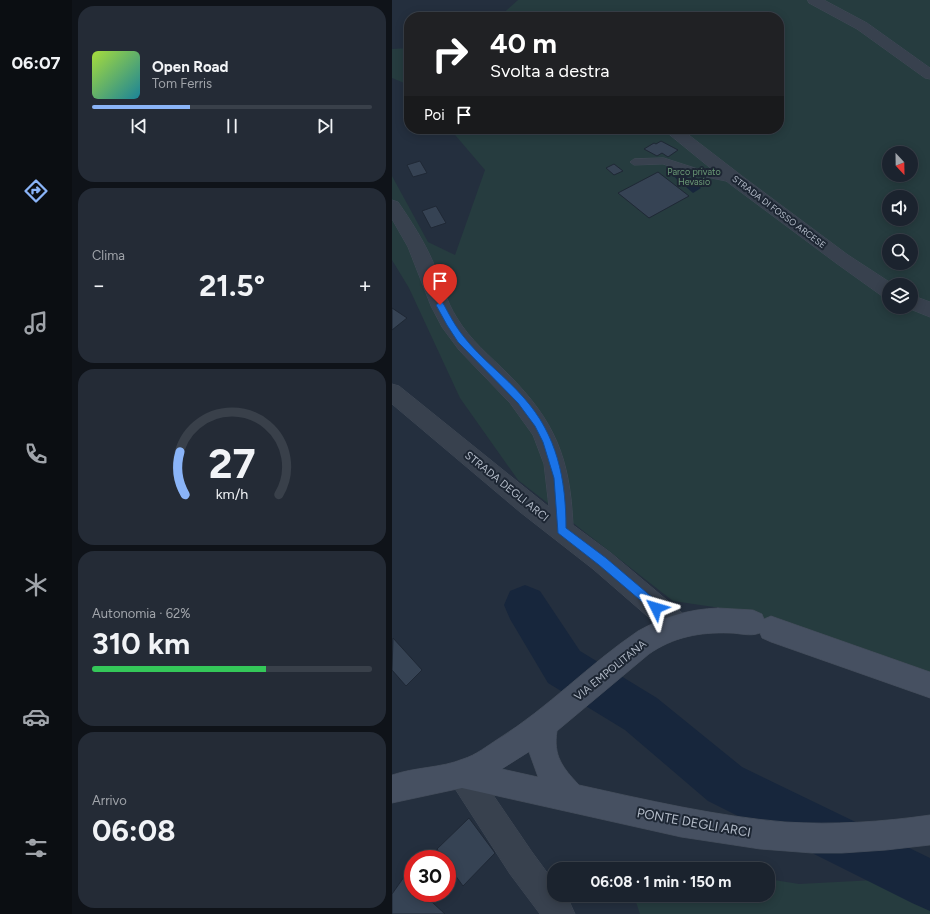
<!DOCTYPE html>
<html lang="it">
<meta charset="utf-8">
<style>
:root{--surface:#1b232e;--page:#242b36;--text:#f1f3f6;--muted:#a0a4aa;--line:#39404a;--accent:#8ab4f8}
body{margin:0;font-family:Figtree,sans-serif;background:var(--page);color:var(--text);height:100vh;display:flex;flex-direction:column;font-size:15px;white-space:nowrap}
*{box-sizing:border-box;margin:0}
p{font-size:13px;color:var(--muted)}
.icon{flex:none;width:22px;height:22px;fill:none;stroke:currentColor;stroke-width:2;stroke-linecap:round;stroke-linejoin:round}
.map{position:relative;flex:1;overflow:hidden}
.panel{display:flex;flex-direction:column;gap:6px;padding:6px;background:#0f1319;width:320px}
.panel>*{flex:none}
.banner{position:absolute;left:12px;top:12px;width:380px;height:122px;border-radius:16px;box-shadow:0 2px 10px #0003,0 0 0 1px var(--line);background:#202124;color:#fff;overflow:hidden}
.needle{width:26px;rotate:158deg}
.controls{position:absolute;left:490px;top:146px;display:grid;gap:8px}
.controls a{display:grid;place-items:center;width:36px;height:36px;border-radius:50%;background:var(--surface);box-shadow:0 2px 10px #0003,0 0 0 1px var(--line);font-size:20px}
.speed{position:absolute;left:12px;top:850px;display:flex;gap:8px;font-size:20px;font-weight:700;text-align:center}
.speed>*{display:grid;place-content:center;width:52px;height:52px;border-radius:50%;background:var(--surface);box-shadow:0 2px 10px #0003,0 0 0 1px var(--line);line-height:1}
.speed .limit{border:6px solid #d22;background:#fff;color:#111}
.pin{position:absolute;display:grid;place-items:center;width:34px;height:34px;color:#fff;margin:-41px -17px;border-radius:50% 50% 50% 0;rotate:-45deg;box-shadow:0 0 4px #0007}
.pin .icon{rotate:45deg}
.me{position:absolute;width:44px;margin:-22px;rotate:310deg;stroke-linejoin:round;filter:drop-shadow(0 0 3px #0008)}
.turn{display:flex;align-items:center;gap:14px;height:84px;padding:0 20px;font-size:18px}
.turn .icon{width:52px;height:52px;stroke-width:2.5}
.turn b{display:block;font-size:28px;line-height:34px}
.then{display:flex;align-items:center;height:38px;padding:0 20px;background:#0003;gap:8px;font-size:15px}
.big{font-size:30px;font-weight:700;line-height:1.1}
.panel .tile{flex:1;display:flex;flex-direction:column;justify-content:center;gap:6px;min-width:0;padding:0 14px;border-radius:16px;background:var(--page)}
.panel .dial{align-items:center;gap:0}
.dial svg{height:104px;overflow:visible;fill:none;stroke:var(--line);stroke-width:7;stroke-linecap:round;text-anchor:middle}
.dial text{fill:var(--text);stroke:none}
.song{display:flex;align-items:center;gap:12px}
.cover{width:48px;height:48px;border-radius:6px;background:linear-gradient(135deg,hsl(80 70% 55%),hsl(190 70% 35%))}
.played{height:4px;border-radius:2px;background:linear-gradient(90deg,var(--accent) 35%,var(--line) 35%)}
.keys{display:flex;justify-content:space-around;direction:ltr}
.heat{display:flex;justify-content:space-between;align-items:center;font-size:22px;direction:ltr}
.charge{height:6px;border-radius:3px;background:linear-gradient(90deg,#34c759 62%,var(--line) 0)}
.trip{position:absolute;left:155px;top:862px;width:228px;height:40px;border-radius:16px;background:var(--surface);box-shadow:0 2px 10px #0003,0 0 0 1px var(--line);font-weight:700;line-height:40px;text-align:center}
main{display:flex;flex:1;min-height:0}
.dock{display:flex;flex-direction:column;width:72px;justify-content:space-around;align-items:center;background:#0b0e12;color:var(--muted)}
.dock .icon{width:28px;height:28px}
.dock .on{color:var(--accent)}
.dock b{font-size:18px;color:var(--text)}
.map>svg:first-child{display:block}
</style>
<main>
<nav class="dock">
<b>06:07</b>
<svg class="icon on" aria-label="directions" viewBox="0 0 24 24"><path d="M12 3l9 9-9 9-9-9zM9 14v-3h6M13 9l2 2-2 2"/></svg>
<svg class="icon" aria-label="music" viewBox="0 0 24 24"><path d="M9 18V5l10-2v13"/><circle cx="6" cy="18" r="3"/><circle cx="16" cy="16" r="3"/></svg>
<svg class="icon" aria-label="phone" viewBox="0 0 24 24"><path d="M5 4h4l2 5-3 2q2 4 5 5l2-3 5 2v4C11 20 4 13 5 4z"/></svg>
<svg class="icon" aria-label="climate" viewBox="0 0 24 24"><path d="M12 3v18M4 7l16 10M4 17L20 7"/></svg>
<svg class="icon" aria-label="car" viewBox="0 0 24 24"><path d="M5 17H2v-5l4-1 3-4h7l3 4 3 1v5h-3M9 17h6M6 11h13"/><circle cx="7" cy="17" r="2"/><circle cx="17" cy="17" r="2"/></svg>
<svg class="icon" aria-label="filters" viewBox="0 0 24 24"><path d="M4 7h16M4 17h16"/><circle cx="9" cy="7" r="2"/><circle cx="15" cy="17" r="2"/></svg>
</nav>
<section class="panel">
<div class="tile">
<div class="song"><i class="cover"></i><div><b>Open Road</b><p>Tom Ferris</p></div></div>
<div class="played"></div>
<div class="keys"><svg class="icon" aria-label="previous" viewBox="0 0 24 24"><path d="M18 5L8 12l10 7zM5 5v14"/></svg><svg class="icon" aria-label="pause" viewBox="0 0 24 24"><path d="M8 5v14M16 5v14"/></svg><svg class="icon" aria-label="next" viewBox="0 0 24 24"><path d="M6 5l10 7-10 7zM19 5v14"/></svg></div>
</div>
<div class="tile"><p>Clima</p>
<div class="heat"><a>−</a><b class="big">21.5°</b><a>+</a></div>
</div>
<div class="tile dial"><svg viewBox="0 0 100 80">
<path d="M14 69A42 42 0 1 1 86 69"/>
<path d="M14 69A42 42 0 0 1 10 36" stroke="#8ab4f8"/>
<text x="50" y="56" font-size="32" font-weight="700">27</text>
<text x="50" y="72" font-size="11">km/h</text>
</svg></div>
<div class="tile"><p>Autonomia · 62%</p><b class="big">310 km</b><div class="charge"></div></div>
<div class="tile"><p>Arrivo</p><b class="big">06:08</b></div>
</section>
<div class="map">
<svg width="538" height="914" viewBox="0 0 538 914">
<rect width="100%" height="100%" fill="#242f3e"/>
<!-- green -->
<path fill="#263c3f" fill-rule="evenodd" d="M126 0H538V674L349 611 281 601 126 480 68 398 17 288 0 260V176L36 242 63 255 93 170 58 129H387V17H107ZM497 153H519V175H497ZM497 197H519V219H497ZM497 241H519V263H497ZM497 285H519V307H497Z
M17 48V85L0 78V49Z
M271 861 317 869H264Z
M521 878 538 885V914H248L242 896 376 895V879L407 884Z"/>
<!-- water -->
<path fill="#17263c" d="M279 174 292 175 309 188 301 193Z"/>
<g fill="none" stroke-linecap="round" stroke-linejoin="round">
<!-- river -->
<path fill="#17263c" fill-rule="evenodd" d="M133 585 148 591 188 651 265 698 350 767 538 858V911L520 903 316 801 233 730 156 683 118 619 112 605 118 591Z"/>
</g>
<!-- building -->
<path fill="#364354" stroke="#1f2835" d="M269 141 286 150 276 157 270 153 265 156 252 149 262 143 264 144Z
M28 161 35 173 21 177 15 165Z
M222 164 231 171 222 175 214 168Z
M266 172 297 196 257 218 226 193Z
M44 206 54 223 39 228 30 211Z
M0 308 15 318 0 330Z
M1 638 30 670 14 686 0 670Z
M77 818 103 853 71 886 55 864V859H52L45 849Z
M12 877 21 885V893H30L53 914H0V894Z"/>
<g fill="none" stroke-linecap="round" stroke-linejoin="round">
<defs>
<path id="lane" d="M272 158 309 170 344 177 348 180 344 183 304 175 271 164 242 165 238 162 242 159Z"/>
<path id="street" d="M416 0H432L475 23 538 68V79L533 78 465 29 417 3Z
M271 129H289L350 176 456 255 502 285H497V298L490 296 444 263 338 184Z
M0 200 6 202C19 221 32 241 41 262 49 281 54 301 65 318 78 340 98 356 116 374 163 421 178 458 181 525L219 553 295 617 299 626 295 635 286 639 277 635 201 569 128 512 0 404V384L7 386 157 507 152 464 141 435 118 403 67 350 50 327 39 306 16 247 0 219Z
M519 295 538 302V317L513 307H519Z
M70 760 80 764 140 852 162 882V895H172L178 903 183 914H148L118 874 60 784 56 774 60 764Z"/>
<path id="secondary" d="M326 608 361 610 370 614 372 619 379 616 538 672V698L379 642 370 638 368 633C358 637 348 633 337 633 308 632 281 637 257 654L165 731C161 756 171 768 187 785 255 800 323 816 393 822 441 825 490 822 538 815V845L494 850 450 853H420L368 849 289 837 70 788 0 803V775C23 767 49 768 71 759 84 755 95 746 106 739 156 708 197 664 246 631 271 617 297 609 326 608ZM137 752 146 777 110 769Z"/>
</defs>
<!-- lane casing -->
<use href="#lane" stroke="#414a57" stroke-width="1"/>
<!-- street casing -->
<use href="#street" stroke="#414a57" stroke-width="1"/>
<!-- secondary casing -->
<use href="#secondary" stroke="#414a57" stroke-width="1"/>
<!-- lane -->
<use href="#lane" fill="#38414e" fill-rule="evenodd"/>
<!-- street -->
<use href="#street" fill="#38414e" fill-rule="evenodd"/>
<!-- secondary -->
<use href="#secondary" fill="#465061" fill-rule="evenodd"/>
</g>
<!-- route -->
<path fill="#1a73e8" stroke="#114b97" d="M48 302 51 303C57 314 63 326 72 337 89 359 113 376 132 398 165 435 174 479 174 528L214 558 268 604 270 608 268 611 264 613 261 611 207 565 166 533 162 478 151 442 143 426 126 403 66 342 55 325 44 305Z"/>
<g text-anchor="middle" stroke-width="4" stroke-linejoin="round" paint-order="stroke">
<!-- far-park labels -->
<g font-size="9" fill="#6b9a76" stroke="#1d2633">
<text x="302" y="175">Parco privato<tspan x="302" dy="10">Hevasio</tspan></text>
</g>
<!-- far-street labels -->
<g font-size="9" fill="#b4bcc9" stroke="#1d2633">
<text transform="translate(387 212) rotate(37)" y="3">STRADA DI FOSSO ARCESE</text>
</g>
<!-- street labels -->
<g font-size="11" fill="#b4bcc9" stroke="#1d2633">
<text transform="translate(115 486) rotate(39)" y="4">STRADA DEGLI ARCI</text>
<text transform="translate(218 670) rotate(-39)" y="4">VIA EMPOLITANA</text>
</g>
<!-- near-street labels -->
<g font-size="13" fill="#b4bcc9" stroke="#1d2633">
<text transform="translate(302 822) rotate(10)" y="5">PONTE DEGLI ARCI</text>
</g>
</g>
</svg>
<div class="controls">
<a><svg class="needle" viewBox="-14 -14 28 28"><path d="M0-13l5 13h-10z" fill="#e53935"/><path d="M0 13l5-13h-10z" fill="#a0a4aa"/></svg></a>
<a><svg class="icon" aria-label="sound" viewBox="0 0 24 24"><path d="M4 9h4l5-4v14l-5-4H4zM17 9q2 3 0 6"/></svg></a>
<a><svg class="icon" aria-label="search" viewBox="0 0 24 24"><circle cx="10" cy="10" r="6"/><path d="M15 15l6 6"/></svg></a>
<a><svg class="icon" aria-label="layers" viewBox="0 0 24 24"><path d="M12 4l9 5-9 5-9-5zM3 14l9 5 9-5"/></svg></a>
</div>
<div class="speed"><div class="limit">30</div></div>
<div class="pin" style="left:48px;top:305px;background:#d93025"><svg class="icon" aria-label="arrive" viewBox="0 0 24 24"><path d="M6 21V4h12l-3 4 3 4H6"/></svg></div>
<svg class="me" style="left:264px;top:608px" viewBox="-20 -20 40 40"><path d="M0-17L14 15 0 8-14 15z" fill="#1a73e8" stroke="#fff" stroke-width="4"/></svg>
<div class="trip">06:08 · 1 min · 150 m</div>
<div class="banner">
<div class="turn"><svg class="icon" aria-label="right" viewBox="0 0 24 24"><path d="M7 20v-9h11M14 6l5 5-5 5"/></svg><div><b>40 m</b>Svolta a destra</div></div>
<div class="then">Poi<svg class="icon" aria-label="arrive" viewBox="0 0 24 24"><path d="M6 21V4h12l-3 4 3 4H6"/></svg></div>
</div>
</div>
</main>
